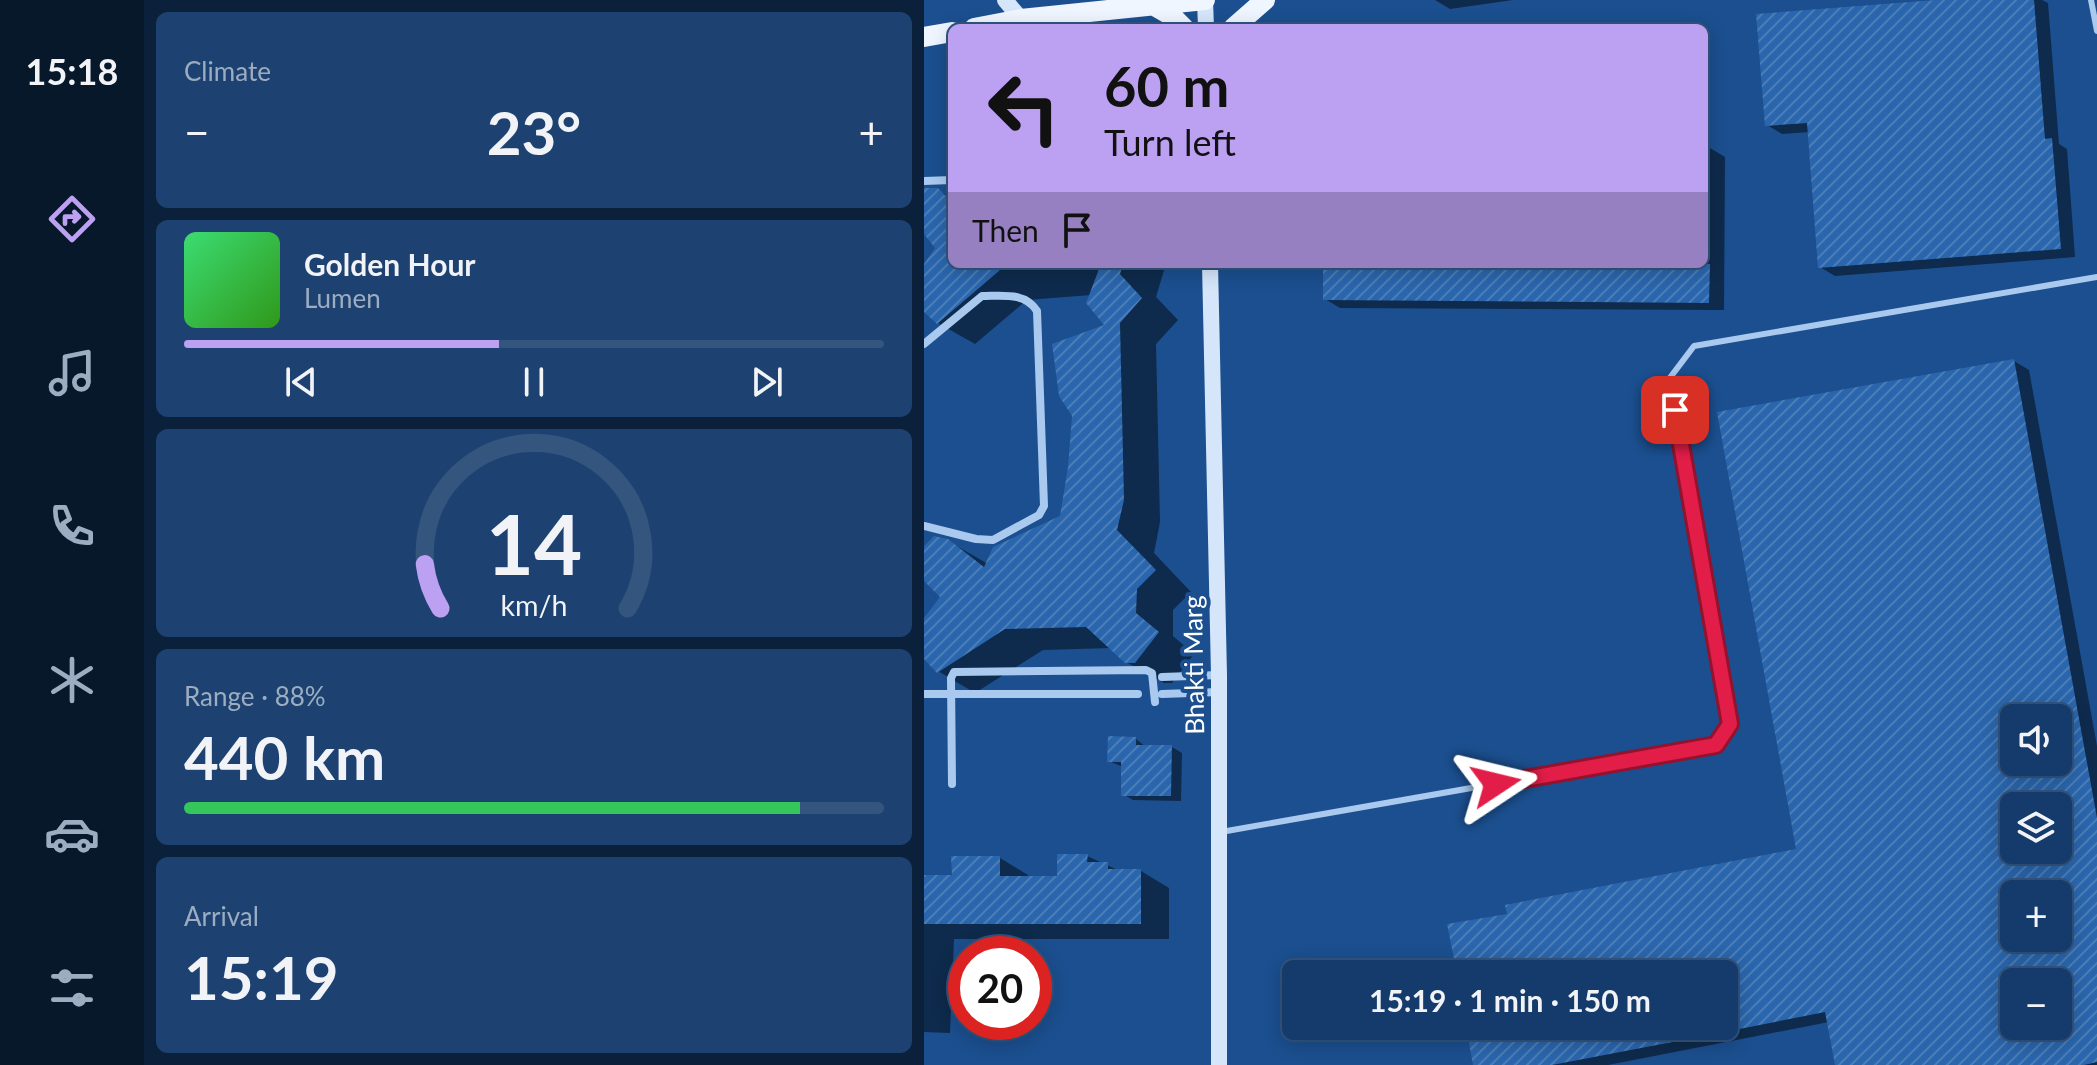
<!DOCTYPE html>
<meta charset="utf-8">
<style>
:root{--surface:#143b6b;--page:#1d4271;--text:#f1f3f6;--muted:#9dadc1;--line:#33557e;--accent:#bca0f2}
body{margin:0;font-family:Lato,sans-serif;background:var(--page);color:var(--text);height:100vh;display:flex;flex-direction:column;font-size:30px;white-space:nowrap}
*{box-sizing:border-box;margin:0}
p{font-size:26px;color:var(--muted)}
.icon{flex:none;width:44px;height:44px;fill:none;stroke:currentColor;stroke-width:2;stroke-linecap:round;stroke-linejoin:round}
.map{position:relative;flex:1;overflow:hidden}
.details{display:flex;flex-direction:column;gap:12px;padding:12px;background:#0b203b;width:780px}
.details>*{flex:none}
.hud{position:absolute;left:24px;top:24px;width:760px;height:244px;border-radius:12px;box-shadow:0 4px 20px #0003,0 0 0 2px var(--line);background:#bca0f2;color:#111;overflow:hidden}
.tools{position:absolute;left:1076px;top:704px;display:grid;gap:16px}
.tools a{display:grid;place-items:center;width:72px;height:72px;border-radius:12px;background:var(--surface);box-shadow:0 4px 20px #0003,0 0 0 2px var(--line);font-size:40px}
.speed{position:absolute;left:24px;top:936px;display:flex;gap:16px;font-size:40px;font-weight:700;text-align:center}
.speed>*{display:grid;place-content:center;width:104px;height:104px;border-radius:50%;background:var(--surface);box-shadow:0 4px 20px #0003,0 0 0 2px var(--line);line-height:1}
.speed .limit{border:12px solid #d22;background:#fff;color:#111}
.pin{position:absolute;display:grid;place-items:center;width:68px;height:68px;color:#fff;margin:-34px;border-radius:16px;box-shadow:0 4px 12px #0006}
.me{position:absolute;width:88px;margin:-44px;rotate:80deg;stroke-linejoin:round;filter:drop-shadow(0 0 6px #0008)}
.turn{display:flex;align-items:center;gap:28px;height:168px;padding:0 24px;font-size:36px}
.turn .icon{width:104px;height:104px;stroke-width:2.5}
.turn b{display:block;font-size:56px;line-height:68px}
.then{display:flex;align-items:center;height:76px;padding:0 24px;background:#0003;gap:16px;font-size:30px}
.big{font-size:60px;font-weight:700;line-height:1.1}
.details .tile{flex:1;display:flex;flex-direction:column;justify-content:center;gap:12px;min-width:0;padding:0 28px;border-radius:12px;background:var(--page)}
.details .dial{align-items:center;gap:0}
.dial svg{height:208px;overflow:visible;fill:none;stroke:var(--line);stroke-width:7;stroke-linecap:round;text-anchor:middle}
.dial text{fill:var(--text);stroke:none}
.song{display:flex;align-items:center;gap:24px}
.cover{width:96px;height:96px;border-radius:12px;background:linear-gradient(135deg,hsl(140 70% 55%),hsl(110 70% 35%))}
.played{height:8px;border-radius:4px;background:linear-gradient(90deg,var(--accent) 45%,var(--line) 45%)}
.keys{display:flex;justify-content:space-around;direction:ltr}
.heat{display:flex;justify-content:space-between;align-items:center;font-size:44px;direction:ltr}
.charge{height:12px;border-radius:6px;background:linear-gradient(90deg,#34c759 88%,var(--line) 0)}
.trip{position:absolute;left:358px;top:960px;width:456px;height:80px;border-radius:12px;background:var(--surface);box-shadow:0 4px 20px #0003,0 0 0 2px var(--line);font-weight:700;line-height:80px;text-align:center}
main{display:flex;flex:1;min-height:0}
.tabs{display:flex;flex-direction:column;width:144px;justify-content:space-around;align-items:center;background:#08182b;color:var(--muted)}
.tabs .icon{width:56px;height:56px}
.tabs .selected{color:var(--accent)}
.tabs b{font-size:36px;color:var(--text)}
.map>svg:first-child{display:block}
</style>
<main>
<nav class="tabs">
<b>15:18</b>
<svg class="icon selected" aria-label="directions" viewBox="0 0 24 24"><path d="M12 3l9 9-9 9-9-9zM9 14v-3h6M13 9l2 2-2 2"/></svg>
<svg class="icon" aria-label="music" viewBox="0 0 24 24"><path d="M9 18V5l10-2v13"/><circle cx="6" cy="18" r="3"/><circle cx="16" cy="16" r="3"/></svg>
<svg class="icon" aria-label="phone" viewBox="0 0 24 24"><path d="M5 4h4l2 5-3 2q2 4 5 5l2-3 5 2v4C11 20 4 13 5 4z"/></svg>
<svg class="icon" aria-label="climate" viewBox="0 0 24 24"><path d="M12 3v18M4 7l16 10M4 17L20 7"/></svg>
<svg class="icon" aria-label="car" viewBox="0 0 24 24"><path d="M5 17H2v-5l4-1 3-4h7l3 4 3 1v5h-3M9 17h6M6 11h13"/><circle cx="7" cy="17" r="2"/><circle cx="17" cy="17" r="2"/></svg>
<svg class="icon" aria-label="filters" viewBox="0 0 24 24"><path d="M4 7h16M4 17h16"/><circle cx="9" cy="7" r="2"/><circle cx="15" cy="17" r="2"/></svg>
</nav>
<section class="details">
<div class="tile"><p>Climate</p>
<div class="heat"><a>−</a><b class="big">23°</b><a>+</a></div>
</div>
<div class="tile">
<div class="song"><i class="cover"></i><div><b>Golden Hour</b><p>Lumen</p></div></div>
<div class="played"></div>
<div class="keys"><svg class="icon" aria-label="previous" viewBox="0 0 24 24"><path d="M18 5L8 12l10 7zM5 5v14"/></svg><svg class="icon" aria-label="pause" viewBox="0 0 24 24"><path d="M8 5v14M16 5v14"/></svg><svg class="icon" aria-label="next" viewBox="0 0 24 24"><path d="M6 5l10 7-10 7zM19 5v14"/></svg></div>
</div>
<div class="tile dial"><svg viewBox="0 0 100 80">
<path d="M14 69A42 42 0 1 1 86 69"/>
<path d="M14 69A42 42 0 0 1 8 52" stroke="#bca0f2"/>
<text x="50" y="56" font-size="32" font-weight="700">14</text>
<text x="50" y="72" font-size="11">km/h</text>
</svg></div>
<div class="tile"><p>Range · 88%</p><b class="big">440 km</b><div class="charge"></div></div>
<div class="tile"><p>Arrival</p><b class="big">15:19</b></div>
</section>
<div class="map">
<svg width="1173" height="1065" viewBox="0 0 1173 1065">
<defs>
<pattern id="building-hatch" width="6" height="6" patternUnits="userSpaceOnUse" patternTransform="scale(2)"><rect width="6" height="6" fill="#2a66ad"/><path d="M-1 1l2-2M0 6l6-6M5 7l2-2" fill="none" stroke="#4a7db9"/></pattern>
</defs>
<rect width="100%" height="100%" fill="#1b4f8f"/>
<!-- shadow -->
<path fill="#0007" fill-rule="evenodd" d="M511 0H589L526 9Z
M1039 0H1118L1124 3 1135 144 1143 149 1151 257 911 276 896 267 885 132 858 134 843 125Z
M780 148H786L801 157 800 310 416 308 401 299V264H780Z
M13 190 28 198V264H239L241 267 232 297 254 320 232 344 236 522 230 553 267 592 249 610V636L270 654 248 683H240L202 662 187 648 119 650 51 693 14 671 0 656V622L19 597 0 579V549L24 541 64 564 137 518 146 467 150 415 183 326 167 295 103 300 51 344 14 323 0 309V268L14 247 0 231V191Z
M1090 361 1105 370 1173 746V1065H914L905 1022 684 1065H551L544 1026H800V974H535L585 915 874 851ZM1090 718H1134V762H1090ZM1090 806H1134V850H1090ZM1090 894H1134V938H1090ZM1090 982H1134V1026H1090Z
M212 739 222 747H248L258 753 257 801 209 800 199 794V767L185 761Z
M163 856 196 871H217L245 888V939H30L26 1033 0 1032V877H30L76 858 104 875V878H135Z"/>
<!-- building -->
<path fill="url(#building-hatch)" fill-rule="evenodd" d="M1012 0H1110L1121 139 1128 138 1137 249 894 268 883 123 841 126 832 14Z
M0 188H14L28 202V264H83L13 324 0 312V264L11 248 0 234Z
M177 264H199L196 274 218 298 196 323 200 500 193 530 232 570 213 589 212 613 235 632 211 663H201L162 627 81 629 13 673 0 659V618L16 597 0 581V546L10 536 24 539 60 567 69 547 136 516 144 467 148 416 135 396 128 344 180 325 162 303Z
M399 264H786L785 303 399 300Z
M1090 359 1173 818V1062L1160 1065H911L901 1012 800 1032V974H533L523 924 583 914 581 905 872 849 793 412ZM1090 718H1134V762H1090ZM1090 806H1134V850H1090ZM1090 894H1134V938H1090ZM1090 982H1134V1026H1090Z
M184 736 212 737V745H248L247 796H197V762H183Z
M133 854H164L163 862H184V869H217V924H0V875H28L27 856H76V876H133Z
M542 1026H774L775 1037 628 1065H549Z"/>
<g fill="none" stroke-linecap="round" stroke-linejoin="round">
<!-- lane -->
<path stroke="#a9c9ee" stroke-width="6" d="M1167 0 1173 31
M297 832 792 745 806 724 745 379 770 346 1173 277"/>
<!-- street -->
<path stroke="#a9c9ee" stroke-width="8" d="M0 181 28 180
M0 344 58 296C79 296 101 292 113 311L120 506 115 515 69 540 52 539 0 526
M238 677 295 675
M0 694H214
M238 694 295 692
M28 784 27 678 30 672 222 670 228 673 231 702"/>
<!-- secondary -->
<path stroke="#d6e6fa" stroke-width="16" d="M81 0 97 19
M281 0 282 28
M286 264 295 675V1065"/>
<!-- primary -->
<path stroke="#f0f6ff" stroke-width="20" d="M229 5 248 16 260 28
M50 28 97 19 281 0
M309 28 341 0
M0 37 28 32"/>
</g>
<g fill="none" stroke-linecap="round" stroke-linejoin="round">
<defs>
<path id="route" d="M572 784 792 745 806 724 751 410"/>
</defs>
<!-- route casing -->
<use href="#route" stroke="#92132f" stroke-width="20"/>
<!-- route -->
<use href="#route" stroke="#e11d48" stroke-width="14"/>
</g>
<g text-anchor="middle" stroke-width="8" stroke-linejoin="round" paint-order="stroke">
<!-- street labels -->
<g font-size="26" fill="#fff" stroke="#1b4f8f">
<text transform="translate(270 665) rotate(-91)" y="9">Bhakti Marg</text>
</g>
</g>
</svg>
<div class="tools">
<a><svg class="icon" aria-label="sound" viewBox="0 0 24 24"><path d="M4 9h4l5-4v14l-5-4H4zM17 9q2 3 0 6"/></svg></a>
<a><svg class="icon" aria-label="layers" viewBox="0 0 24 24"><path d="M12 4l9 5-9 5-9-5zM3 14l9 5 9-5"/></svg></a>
<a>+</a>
<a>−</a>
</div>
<div class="speed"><div class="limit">20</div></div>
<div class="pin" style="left:751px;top:410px;background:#d93025"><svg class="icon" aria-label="arrive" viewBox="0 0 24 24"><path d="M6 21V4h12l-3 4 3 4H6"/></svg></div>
<svg class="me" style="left:572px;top:784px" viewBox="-20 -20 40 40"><path d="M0-17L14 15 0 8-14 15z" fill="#e11d48" stroke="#fff" stroke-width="4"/></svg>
<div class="trip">15:19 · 1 min · 150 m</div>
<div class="hud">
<div class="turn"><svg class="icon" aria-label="left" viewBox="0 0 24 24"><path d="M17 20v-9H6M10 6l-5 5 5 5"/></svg><div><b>60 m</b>Turn left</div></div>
<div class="then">Then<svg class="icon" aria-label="arrive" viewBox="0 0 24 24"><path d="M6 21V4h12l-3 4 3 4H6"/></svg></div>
</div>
</div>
</main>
